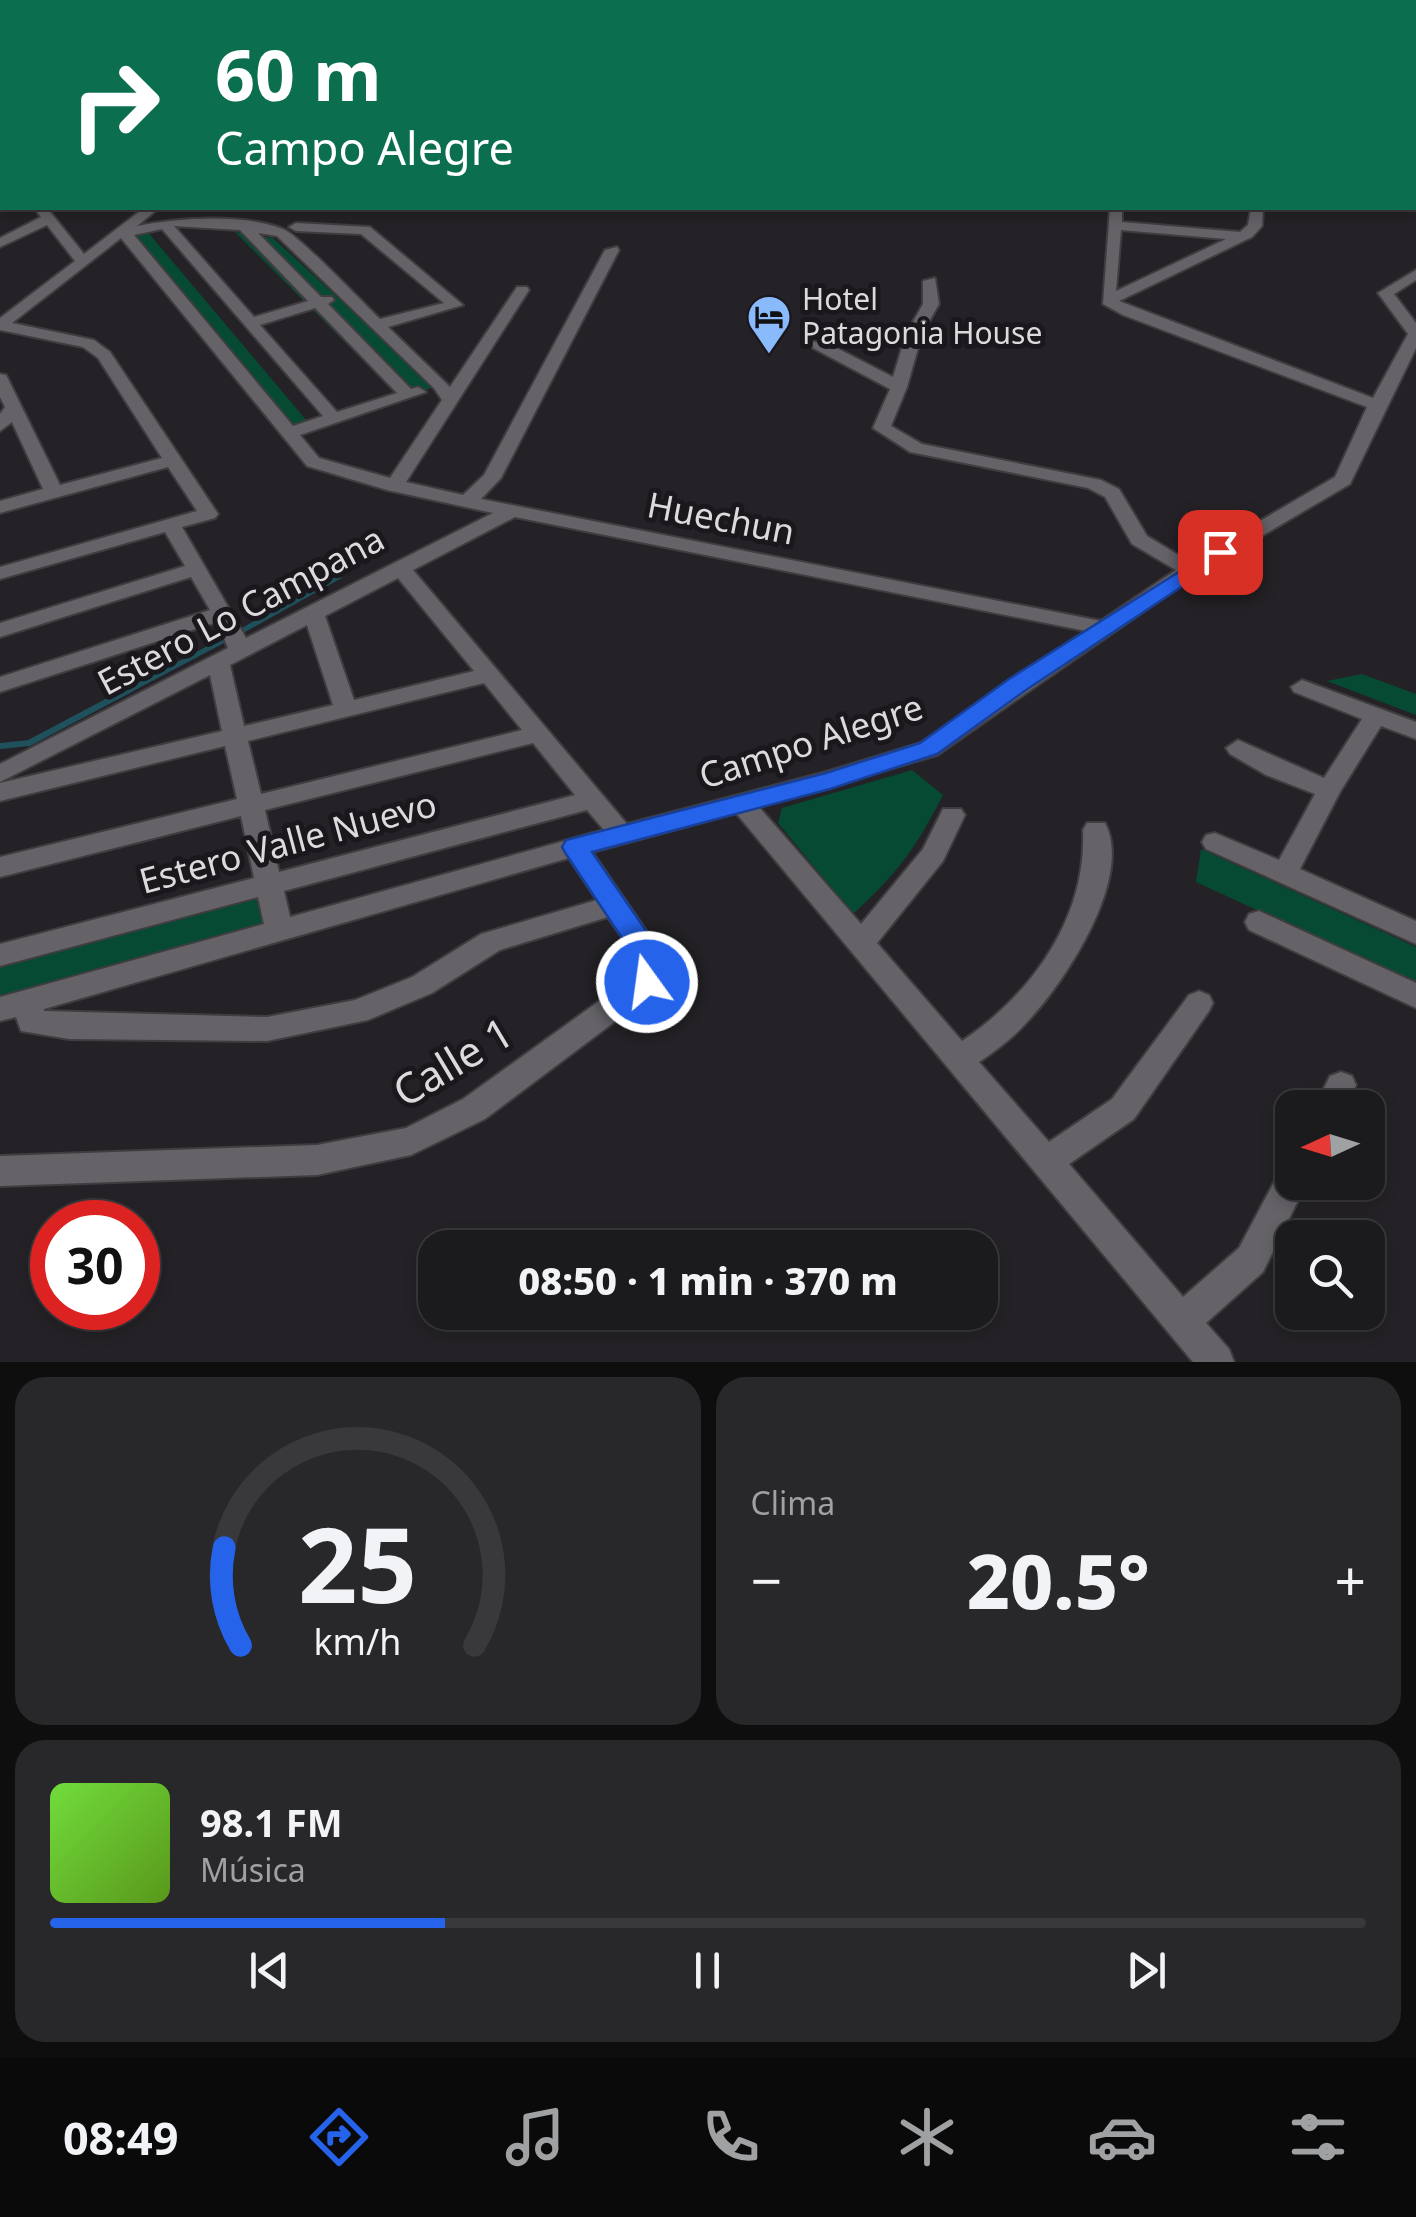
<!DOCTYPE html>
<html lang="es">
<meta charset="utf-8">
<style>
:root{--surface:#1b1a1c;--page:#282729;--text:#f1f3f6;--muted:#a0a1a3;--line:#39383b;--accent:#2563eb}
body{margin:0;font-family:"Noto Sans",sans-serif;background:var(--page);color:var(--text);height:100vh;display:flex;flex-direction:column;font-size:38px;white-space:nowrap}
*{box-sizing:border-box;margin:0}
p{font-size:32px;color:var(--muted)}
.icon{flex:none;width:55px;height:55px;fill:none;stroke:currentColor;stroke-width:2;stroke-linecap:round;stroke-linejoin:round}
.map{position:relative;height:1362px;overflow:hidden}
.drawer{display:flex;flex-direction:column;gap:15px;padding:15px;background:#0f0e0f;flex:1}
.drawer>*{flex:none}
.hud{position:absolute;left:0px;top:0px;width:1418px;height:210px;box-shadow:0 5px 15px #0003,0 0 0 2px var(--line);background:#0b6e4f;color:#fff;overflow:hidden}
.needle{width:65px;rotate:266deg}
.buttons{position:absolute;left:1275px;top:1090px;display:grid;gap:20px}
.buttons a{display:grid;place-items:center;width:110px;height:110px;border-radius:20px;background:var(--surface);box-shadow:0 5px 15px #0003,0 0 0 2px var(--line);font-size:50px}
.speed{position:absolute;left:30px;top:1200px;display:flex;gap:20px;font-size:50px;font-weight:700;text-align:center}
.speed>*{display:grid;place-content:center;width:130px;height:130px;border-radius:50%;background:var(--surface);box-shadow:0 5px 15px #0003,0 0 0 2px var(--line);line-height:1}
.speed .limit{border:15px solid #d22;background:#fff;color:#111}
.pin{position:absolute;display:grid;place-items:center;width:85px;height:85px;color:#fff;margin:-42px;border-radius:20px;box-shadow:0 5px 15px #0006}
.me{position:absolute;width:110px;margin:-55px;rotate:346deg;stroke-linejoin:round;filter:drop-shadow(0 0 8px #0008)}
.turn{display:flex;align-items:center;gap:35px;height:210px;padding:0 50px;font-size:45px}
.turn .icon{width:130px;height:130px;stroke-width:2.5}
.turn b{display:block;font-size:70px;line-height:85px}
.big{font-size:75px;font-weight:800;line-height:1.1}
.drawer .tile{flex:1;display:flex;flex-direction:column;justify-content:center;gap:15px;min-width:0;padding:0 35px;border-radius:30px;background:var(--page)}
.drawer .dial{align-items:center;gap:0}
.dial svg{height:260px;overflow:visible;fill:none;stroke:var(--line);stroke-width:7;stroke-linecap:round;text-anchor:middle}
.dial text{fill:var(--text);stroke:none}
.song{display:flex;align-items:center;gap:30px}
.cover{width:120px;height:120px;border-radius:15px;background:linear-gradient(135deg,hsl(100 70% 55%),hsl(90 70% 35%))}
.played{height:10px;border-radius:5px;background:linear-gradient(90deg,var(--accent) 30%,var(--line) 30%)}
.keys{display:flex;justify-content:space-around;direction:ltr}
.heat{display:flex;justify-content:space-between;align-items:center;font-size:55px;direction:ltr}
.drawer .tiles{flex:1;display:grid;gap:15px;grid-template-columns:1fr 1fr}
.tile:last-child{grid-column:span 2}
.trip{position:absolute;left:418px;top:1230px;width:580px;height:100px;border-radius:30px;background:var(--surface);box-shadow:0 5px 15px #0003,0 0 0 2px var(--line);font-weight:800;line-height:100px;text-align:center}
.dock{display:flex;height:160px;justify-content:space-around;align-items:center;background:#0b0a0b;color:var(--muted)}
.dock .icon{width:70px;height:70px}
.dock .current{color:var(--accent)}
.dock b{font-size:45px;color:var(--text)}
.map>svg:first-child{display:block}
</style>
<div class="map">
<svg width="1416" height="1362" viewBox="0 0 1416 1362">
<rect width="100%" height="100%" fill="#242226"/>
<!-- green -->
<path fill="#064a33" d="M146 230 307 421 284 429 126 234Z
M235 232 273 238 435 387 400 397Z
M1362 674 1416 694V715L1327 681Z
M912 770 943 795C916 848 897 874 853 914L778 823 782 808Z
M1201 849 1416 947V983L1196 882Z
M258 892 268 924 0 998V965Z"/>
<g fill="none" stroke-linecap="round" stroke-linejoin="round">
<!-- stream-far1 -->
<path stroke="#1e515b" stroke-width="5" d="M238 633 340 576
M126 692 228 638"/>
<!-- stream -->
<path stroke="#1e515b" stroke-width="6" d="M0 746 29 743 131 689"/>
<defs>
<path id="minor" d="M121 0H177L179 2H125Z
M378 0H422L424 2H382Z
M0 4H2V10H0Z
M2 27V34L0 35V28Z
M2 148V156L0 157V149Z
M2 189V197L0 198V190Z
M34 208H47L84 254 144 208H159L137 226C177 218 243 213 283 229 301 237 362 302 380 319L444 303 361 234 296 231 289 227 296 223 370 227 463 305 388 327 450 387 517 287H527L529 290 406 482 463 495 484 475 605 250 617 247 619 250 501 478 481 499 1101 621 1176 570 1132 544 1105 497 1088 488 910 452 873 428 890 389 813 348V342H825L893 377 906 334 923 304V281L935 278 939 304 922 334 907 387 891 426 922 444 1101 480 1119 489 1147 536 1190 562 1335 477 1367 407 1123 315 1103 304 1110 208H1122V222L1240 232 1248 225 1251 208H1263L1262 226 1252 237 1119 301 1373 398 1408 334 1378 293 1416 270V280L1394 294 1416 323V348L1350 484 1197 574 937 755 759 807 861 924 923 849 943 809H961L965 815 943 861 877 943 962 1041C1032 994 1087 917 1083 830L1087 823H1105C1134 878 1064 983 1028 1021 1014 1037 997 1050 979 1062L1049 1142 1112 1099 1189 995 1199 991 1209 995 1213 1003 1209 1011 1134 1119 1069 1164 1183 1297 1239 1248 1281 1169 1292 1165V1182H1307L1263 1272 1206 1323 1229 1349 1234 1362H1193L736 813 592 852 664 957 657 990 485 1119 411 1155 317 1175 0 1186V1156L317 1145 406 1128 463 1099 634 976 636 958 608 917 500 950 432 993 368 1020 267 1041 69 1039 21 1031 16 1017 0 1021V997L264 924 258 897 0 966V944L254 878 241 816 0 877V857L237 799 225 746 0 801V783L222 731 210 675 0 782V764L228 648 217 622 0 692V677L210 610 191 577 0 637V623L185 566 165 532 0 579V567L197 511 168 467 0 513V501L43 489 12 422 0 431V414L5 407 0 397V374L6 375 60 485 162 458 98 358 83 347 0 330V318L75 261 47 225 0 247V238L41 217ZM174 226 240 230 308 301 254 317ZM162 229 323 416 293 426 134 235ZM1121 230 1226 239 1116 291ZM258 233 277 236 434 388 442 400 390 478 319 458 300 435 426 392 418 387 411 389 328 304 334 300 332 297H321ZM121 238 307 466 387 490 493 513 246 638 182 527 215 518 218 514 110 352 94 340 12 323ZM315 308 397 393 337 412 260 325ZM515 517 1086 631 921 743 826 772 627 824 413 570ZM398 578 474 671 354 700 325 616ZM307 625 333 705 244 726 230 665ZM484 683 522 730 261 794 248 741ZM533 743 575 795 279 872 265 810ZM587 810 604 830 290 917 284 891ZM569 858 597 900 481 934 412 977 355 1000 267 1017 44 1011V1009Z
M1302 680 1416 722V739L1381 726 1340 792 1300 869 1416 921V944L1206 849 1202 842 1206 835 1215 833 1279 860 1315 794 1266 775 1230 754 1226 748 1238 740 1324 778 1362 719 1294 692 1291 687Z
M1259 911 1416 983V1008L1249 930 1245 922 1249 914Z
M1341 1072 1352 1076 1356 1085 1345 1108H1314L1330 1076Z"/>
</defs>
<!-- minor casing -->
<use href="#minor" stroke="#3f3d40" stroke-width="4"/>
<!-- minor -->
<use href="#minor" fill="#656368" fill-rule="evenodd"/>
</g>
<!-- route -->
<path fill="#2563eb" stroke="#184099" stroke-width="2.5" d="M1220 546 1228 547V556L1026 690 937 754 830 789 592 852 664 957 666 971 657 990 647 994 637 990 633 982 636 959 566 854 562 847 566 840 826 773 920 743 1009 679Z"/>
<!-- icons -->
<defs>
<symbol id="hotel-pin" viewBox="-11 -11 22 30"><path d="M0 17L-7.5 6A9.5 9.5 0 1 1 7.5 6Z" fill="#89bafc" stroke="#1a181c"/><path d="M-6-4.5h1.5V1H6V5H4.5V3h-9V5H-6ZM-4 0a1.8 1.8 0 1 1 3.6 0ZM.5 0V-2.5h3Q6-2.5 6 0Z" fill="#111"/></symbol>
</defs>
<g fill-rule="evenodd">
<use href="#hotel-pin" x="744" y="292" width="50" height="68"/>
</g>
<g text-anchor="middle" stroke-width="10" stroke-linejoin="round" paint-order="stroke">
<!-- far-poi labels -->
<g font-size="30" fill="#dcdadd" stroke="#1a181c" text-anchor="start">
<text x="802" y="310">Hotel<tspan x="802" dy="34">Patagonia House</tspan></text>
</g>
<!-- street labels -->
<g font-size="35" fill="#dcdadd" stroke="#1a181c">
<text transform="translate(721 519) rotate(11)" y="12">Huechun</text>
<text transform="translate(241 611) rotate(-28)" y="12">Estero Lo Campana</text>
<text transform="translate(811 742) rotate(-18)" y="12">Campo Alegre</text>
<text transform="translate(288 843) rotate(-15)" y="12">Estero Valle Nuevo</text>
</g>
<!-- near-street labels -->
<g font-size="42" fill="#dcdadd" stroke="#1a181c">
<text transform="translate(453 1062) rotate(-31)" y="15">Calle 1</text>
</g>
</g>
</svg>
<div class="buttons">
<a><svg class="needle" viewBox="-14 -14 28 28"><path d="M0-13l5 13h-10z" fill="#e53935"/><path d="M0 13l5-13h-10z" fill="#a0a1a3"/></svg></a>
<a><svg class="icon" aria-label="search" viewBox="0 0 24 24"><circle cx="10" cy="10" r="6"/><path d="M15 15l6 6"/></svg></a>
</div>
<div class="speed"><div class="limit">30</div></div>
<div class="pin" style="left:1220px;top:552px;background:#d93025"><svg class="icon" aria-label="arrive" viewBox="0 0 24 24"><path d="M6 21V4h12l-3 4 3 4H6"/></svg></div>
<svg class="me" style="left:647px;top:982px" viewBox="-20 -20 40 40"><circle r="17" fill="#2563eb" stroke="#fff" stroke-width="3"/><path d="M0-11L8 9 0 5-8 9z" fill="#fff"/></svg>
<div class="trip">08:50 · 1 min · 370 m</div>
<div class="hud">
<div class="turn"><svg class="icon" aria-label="right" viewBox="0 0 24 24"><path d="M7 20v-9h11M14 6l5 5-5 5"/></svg><div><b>60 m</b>Campo Alegre</div></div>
</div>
</div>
<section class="drawer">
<div class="tiles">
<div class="tile dial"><svg viewBox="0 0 100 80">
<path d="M14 69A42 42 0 1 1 86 69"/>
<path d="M14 69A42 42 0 0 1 9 39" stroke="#2563eb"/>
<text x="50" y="56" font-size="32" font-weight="700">25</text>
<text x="50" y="72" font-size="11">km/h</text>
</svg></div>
<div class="tile"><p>Clima</p>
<div class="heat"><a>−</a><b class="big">20.5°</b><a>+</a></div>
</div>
<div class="tile">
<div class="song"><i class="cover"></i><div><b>98.1 FM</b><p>Música</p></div></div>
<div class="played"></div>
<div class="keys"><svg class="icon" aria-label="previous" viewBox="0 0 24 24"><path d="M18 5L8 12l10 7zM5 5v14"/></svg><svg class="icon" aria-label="pause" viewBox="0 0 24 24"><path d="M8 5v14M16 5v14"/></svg><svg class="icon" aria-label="next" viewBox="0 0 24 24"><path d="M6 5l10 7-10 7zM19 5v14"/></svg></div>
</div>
</div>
</section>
<nav class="dock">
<b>08:49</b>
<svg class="icon current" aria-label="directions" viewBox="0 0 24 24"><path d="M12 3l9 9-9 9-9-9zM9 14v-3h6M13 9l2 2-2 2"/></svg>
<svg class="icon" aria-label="music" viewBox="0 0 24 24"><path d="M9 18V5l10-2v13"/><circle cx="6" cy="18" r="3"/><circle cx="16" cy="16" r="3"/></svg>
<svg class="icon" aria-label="phone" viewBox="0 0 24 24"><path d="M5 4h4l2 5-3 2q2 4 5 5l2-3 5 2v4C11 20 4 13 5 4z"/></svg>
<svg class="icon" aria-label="climate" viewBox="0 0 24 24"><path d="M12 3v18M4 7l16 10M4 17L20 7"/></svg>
<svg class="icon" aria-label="car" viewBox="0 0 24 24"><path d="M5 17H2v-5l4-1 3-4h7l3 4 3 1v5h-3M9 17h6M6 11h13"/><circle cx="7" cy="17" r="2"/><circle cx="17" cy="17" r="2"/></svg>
<svg class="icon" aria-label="filters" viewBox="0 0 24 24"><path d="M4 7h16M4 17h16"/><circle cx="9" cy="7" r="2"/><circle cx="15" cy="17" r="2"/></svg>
</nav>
